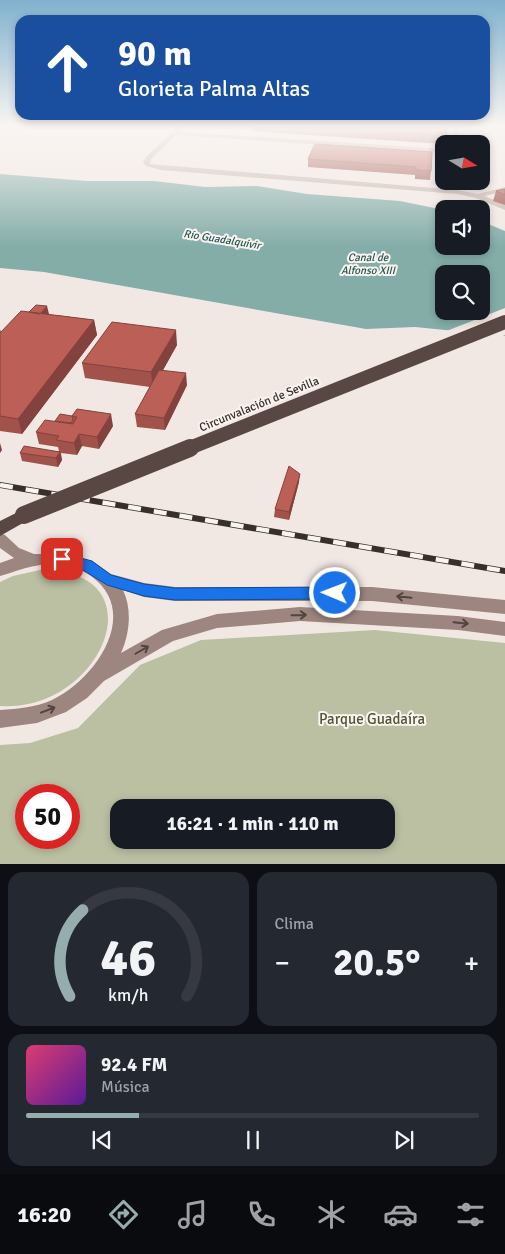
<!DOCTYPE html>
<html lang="es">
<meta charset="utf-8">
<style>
:root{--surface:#171b24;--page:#242831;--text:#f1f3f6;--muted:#9ea1a6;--line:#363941;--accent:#95adac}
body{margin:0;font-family:Signika,sans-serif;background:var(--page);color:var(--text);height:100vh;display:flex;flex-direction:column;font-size:19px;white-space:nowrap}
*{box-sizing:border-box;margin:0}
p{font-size:16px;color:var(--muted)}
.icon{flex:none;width:28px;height:28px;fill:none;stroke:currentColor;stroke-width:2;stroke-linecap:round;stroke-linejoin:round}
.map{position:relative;height:864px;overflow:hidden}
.side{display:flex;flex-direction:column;gap:8px;padding:8px;background:#0d0f14;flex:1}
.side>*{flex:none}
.top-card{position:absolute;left:15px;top:15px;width:475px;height:105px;border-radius:15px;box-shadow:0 2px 8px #0003;background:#1a4fa0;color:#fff;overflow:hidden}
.needle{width:32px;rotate:101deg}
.tools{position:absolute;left:435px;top:135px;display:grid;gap:10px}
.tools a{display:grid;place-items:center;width:55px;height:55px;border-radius:10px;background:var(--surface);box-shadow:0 2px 8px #0003;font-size:25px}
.speed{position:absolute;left:15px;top:784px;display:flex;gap:10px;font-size:25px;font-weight:700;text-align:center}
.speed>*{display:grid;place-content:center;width:65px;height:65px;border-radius:50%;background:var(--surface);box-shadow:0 2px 8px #0003;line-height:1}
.speed .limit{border:8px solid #d22;background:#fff;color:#111}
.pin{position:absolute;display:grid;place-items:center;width:42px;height:42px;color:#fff;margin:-21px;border-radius:10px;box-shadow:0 2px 8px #0006}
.me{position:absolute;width:55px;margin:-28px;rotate:271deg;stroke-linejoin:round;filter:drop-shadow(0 0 4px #0008)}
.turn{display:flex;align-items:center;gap:18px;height:105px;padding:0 20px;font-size:22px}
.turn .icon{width:65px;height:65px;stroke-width:2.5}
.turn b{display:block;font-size:35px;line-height:42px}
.big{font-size:38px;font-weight:700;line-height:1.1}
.side .card{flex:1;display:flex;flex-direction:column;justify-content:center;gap:8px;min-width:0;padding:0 18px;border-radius:15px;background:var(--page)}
.side .dial{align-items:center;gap:0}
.dial svg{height:130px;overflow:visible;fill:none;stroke:var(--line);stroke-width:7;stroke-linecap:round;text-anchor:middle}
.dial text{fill:var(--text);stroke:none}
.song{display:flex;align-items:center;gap:15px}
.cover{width:60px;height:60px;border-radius:8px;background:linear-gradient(135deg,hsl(340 70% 55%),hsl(270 70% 35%))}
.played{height:5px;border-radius:2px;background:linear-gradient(90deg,var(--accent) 25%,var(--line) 25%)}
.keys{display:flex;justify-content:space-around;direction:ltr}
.heat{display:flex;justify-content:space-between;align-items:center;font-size:28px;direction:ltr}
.side .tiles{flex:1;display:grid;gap:8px;grid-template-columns:1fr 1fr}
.card:last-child{grid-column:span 2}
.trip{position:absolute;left:110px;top:799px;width:285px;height:50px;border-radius:15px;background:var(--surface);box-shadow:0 2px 8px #0003;font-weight:700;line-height:50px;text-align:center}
.dock{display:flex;height:80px;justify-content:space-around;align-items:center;background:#090b0e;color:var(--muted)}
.dock .icon{width:35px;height:35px}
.dock .on{color:var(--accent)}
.dock b{font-size:22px;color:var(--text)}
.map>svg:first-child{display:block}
</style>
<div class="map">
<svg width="505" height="864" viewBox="0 0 505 864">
<rect width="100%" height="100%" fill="#f2e8e3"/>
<!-- green -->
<path fill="#bbc0a3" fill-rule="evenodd" d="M40 570C162 569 102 713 0 706V582L13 576Z
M375 630 505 643V864H0V745L30 743 78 728 140 665 201 640ZM26 795H69V838H26ZM119 808H386V840H119Z"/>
<!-- water -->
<path fill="#84ada8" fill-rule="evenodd" d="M0 174 87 181H154L205 187 257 186 307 194 400 201 444 210V246H481V221L505 231V336L415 327 366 329 44 272 0 268ZM444 274H481V311H444Z"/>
<!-- pier -->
<path fill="#f2e8e3" d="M505 308V335L498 338 444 332Z"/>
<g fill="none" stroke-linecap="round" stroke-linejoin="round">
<!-- street -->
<path fill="#cab7af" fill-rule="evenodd" d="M179 126H185L180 132 444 149V153L176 135 151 159 150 164 457 190 478 194 505 187V191L485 196 505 205V210L476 198 457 194 161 170 146 166 143 162 146 157Z
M453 126H459V144H453Z"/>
<!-- secondary -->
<path fill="#9d8680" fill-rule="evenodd" d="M0 533 5 535 19 548 34 554H67L95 563 111 574 144 583 175 587H372L505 600V614L372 601H175L144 597 123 590C132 609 130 633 121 653L162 630 217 614 300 607 458 616 505 622V636L458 630 300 621 217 628 173 641 104 681 87 698 66 712 37 723 0 728V710C18 709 36 707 52 700 95 680 142 613 91 576 77 566 58 563 40 565 26 567 14 572 0 576V563L14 558 0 548Z"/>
<!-- highway -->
<path fill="#594744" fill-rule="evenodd" d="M24 509 30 511 33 515 30 519 0 536V521Z"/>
<defs>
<path id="rail" d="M0 485 505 571"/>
</defs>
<!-- rail casing -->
<use href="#rail" stroke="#392e2c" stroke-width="6"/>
<!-- rail -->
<use href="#rail" stroke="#faf3ef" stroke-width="4.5" stroke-dasharray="13" stroke-linecap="butt"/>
<!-- highway-bridge-far1 -->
<path stroke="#594744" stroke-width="14" d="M187 449 505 322"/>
<!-- highway-bridge -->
<path stroke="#594744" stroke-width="18" d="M24 515 190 448"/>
</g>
<!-- wall -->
<path fill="#a1524b" d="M252 126H447V136L446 144H444L252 131Z
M432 152 431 171 430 180 415 179V175L308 167V159Z
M505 189V205L493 201 496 191Z
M48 314 94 320 97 335 22 434 0 431V329L1 332 49 314Z
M177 345 163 370 187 385 165 430 137 427 135 414 150 387 85 378 82 363Z
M72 416 113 426 99 449 82 446 77 455 61 453 62 460 58 467 22 461 20 453 59 451 58 447 39 444 36 432 55 421Z
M299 482 289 520 274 517 275 509Z"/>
<!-- shaded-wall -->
<path fill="#83423d" d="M47 306 49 314 37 326 35 318Z
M94 320 97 335 22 434 18 419Z
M176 330 177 345 153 388 151 372Z
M186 373 187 385 165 430 164 418Z
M111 414 113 426 99 449 97 437Z
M79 434 82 446 77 455 74 443Z
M0 443 2 450 0 453Z
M60 452 62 460 58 467 56 458Z
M300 474 299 482 289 520V512Z"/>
<!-- building -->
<path fill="#bb5f57" stroke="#83423d" d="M298 126H447V136Z
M315 144 432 152 431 171 416 170V167L308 159Z
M505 189V195L496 191Z
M36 305 47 306 40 314 29 312Z
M21 311 94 320 18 419 0 416V333Z
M112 322 176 330 151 372 82 363Z
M159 370 186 373 164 418 135 414Z
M77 409 111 414 97 437 79 434 74 443 56 440 59 436 36 432 45 420 73 424 77 417 72 416Z
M60 414 72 416 73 420 71 423 55 421Z
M24 446 60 452 56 458 20 453Z
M289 466 300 474 289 512 275 509Z"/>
<!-- one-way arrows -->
<defs><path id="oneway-shaft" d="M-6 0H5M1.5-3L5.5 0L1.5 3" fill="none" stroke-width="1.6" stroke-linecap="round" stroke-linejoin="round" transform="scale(1.25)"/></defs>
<g stroke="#524441">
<use href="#oneway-shaft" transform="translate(404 597) rotate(-174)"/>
<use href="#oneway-shaft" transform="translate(299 615) rotate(-1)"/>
<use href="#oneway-shaft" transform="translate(461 623) rotate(6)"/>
<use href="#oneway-shaft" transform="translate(142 650) rotate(-30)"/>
<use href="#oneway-shaft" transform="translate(48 710) rotate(-21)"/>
</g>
<!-- sky -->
<linearGradient id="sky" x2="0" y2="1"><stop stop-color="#80b1ce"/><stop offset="0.51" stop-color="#f9f5f2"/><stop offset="1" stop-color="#f9f5f2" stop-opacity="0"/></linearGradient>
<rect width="505" height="247" fill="url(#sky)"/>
<!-- route -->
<path fill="#1a73e8" stroke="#114b97" d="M62 553 92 561 111 575 144 584 175 588 335 587 340 589 342 593 340 598 335 599 175 600 144 596 107 585 83 570 57 563 55 559 57 555Z"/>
<g text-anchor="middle" stroke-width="4" stroke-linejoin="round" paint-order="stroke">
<!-- far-water labels -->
<g font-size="11" font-style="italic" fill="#255752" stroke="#faf3ef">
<text transform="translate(222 239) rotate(9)" y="4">Río Guadalquivir</text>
<text x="368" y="261">Canal de<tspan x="368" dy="13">Alfonso XIII</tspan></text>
</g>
<!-- street labels -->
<g font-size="12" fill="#392e2c" stroke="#faf3ef">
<text transform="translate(259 404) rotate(-22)" y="4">Circunvalación de Sevilla</text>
</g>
<!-- near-park labels -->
<g font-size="15" fill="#4e5532" stroke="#faf3ef">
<text x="372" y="724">Parque Guadaíra</text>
</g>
</g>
</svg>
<div class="tools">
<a><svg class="needle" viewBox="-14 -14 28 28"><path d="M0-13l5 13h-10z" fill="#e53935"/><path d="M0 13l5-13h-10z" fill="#9ea1a6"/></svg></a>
<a><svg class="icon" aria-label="sound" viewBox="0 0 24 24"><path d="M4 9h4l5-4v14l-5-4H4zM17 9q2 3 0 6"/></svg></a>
<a><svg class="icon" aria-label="search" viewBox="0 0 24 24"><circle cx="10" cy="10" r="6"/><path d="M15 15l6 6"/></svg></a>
</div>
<div class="speed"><div class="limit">50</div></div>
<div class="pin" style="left:62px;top:559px;background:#d93025"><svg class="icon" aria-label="arrive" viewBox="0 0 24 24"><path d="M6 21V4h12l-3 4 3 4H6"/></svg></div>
<svg class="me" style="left:335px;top:593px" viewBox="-20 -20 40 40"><circle r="17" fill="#1a73e8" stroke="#fff" stroke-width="3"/><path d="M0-11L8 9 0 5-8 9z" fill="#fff"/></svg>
<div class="trip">16:21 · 1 min · 110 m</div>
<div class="top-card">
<div class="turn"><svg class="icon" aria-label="ahead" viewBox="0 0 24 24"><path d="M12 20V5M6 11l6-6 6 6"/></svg><div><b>90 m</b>Glorieta Palma Altas</div></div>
</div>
</div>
<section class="side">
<div class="tiles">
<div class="card dial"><svg viewBox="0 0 100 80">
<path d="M14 69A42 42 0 1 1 86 69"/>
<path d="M14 69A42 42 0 0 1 22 16" stroke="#95adac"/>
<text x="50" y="56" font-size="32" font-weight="700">46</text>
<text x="50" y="72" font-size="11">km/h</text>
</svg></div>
<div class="card"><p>Clima</p>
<div class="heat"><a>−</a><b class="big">20.5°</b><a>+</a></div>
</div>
<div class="card">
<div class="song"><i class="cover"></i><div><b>92.4 FM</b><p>Música</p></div></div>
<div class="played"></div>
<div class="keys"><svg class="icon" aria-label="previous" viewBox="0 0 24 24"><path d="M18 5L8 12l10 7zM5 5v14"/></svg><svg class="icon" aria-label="pause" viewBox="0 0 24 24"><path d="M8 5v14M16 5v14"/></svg><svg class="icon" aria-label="next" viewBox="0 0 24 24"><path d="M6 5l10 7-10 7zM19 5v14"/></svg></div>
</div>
</div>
</section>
<nav class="dock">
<b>16:20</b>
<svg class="icon on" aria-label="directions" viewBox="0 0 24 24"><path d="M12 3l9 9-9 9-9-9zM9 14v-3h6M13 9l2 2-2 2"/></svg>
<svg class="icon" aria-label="music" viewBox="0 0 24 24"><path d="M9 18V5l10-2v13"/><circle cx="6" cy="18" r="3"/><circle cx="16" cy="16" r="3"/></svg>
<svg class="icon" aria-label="phone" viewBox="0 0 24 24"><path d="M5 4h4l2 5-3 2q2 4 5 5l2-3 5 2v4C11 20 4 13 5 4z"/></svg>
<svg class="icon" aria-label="climate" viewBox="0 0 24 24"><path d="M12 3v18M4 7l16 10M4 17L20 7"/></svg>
<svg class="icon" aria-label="car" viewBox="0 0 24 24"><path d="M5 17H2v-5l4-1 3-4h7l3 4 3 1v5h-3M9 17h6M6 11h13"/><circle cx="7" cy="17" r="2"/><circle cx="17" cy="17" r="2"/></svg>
<svg class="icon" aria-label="filters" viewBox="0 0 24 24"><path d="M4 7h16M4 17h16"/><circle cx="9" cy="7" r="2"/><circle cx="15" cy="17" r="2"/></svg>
</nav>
